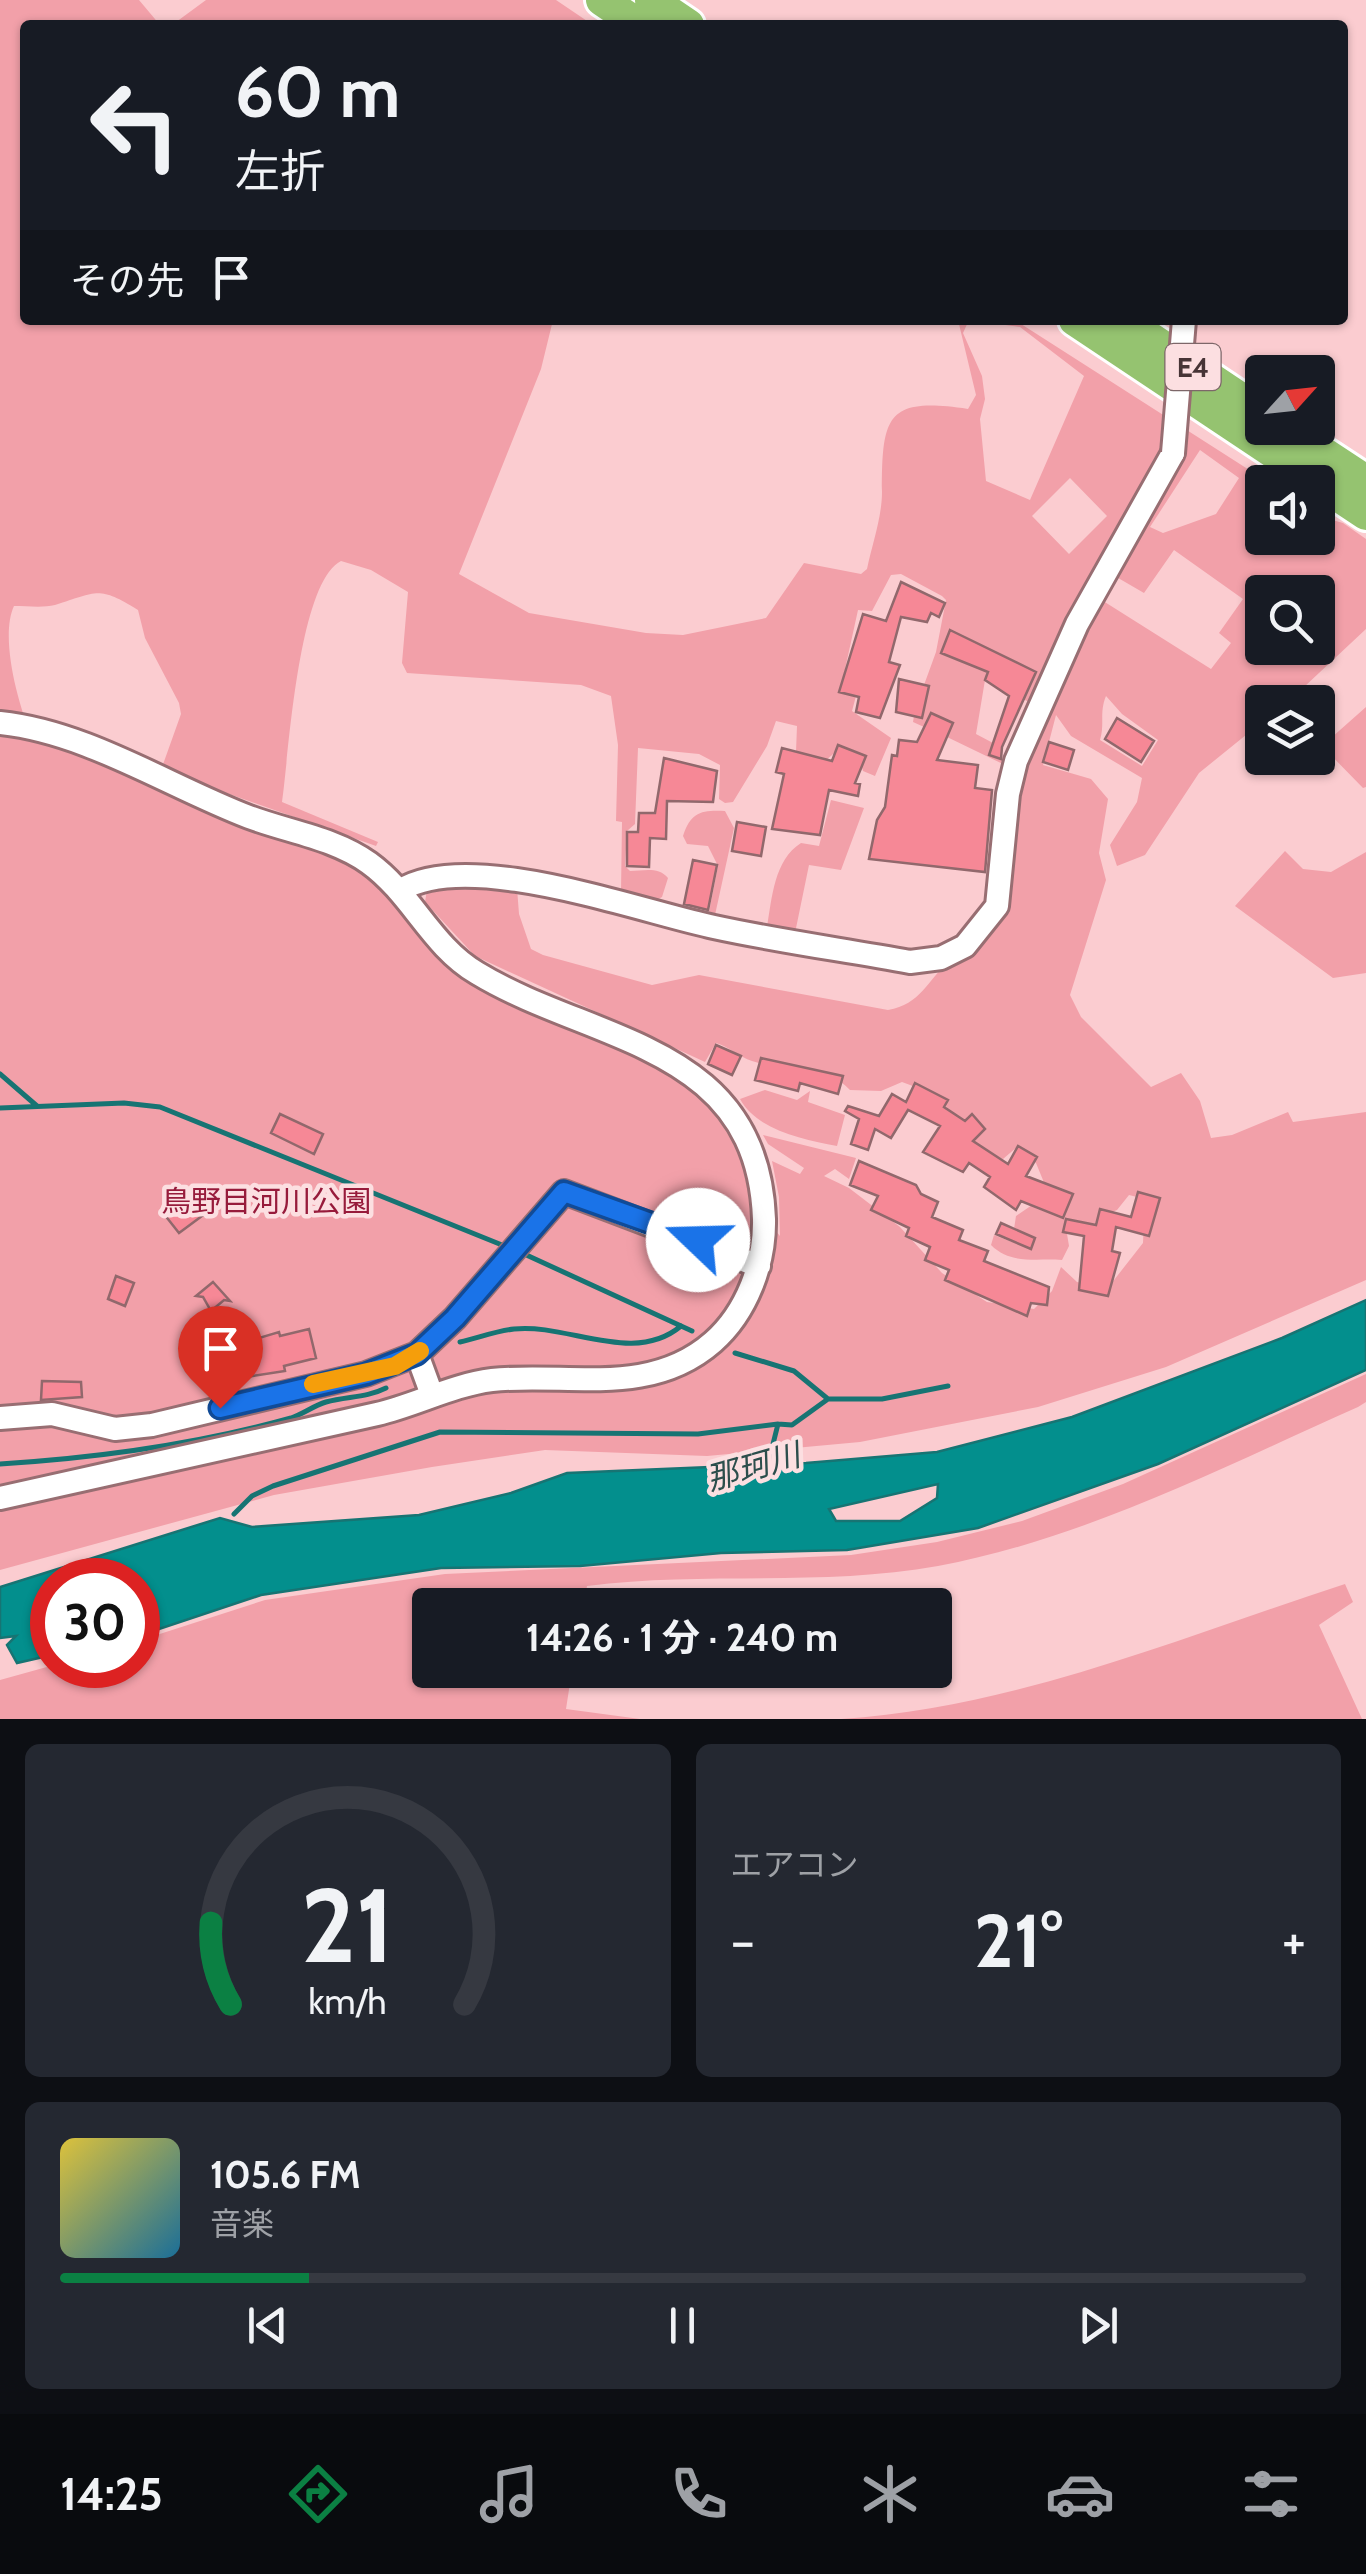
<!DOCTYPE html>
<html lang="ja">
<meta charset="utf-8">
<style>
:root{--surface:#171b24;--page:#242831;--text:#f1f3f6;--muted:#9ea1a6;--line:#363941;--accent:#0b8043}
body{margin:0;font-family:Cabin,"Noto Sans JP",sans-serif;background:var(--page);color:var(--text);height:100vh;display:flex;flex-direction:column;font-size:38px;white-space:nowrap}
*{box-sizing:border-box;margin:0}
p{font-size:32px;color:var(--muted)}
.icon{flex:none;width:55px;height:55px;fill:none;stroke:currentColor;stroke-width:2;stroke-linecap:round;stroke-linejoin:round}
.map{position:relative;height:1719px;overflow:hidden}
.panel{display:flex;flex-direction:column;gap:25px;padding:25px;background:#0d0f14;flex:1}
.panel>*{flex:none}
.top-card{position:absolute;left:20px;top:20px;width:1328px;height:305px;border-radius:10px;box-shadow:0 2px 8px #0004;background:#171b24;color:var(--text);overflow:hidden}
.needle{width:65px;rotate:63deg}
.tools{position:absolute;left:1245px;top:355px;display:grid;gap:20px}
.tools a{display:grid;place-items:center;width:90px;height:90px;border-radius:10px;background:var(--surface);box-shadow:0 2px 8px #0004;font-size:50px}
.speed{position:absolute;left:30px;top:1558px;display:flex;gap:20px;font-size:50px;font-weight:700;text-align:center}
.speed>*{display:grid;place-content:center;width:130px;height:130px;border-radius:50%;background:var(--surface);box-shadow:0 2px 8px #0004;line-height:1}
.speed .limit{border:15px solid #d22;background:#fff;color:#111}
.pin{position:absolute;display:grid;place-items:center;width:85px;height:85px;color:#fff;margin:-102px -42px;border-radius:50% 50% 50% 0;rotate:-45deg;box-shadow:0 0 10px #0007}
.pin .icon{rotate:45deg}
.me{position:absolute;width:110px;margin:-55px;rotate:291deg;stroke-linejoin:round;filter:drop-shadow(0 0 8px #0008)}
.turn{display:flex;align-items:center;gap:35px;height:210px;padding:0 50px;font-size:45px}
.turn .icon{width:130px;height:130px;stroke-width:2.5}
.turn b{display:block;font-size:70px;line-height:85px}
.then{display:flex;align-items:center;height:95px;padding:0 50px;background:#0003;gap:20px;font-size:38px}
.big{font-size:75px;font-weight:700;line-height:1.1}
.panel .tile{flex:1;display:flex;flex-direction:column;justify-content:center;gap:15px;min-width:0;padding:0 35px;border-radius:15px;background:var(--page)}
.panel .dial{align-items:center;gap:0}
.dial svg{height:260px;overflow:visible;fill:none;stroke:var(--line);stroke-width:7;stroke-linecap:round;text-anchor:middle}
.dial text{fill:var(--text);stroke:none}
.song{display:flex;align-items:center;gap:30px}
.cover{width:120px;height:120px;border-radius:15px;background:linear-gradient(135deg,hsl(50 70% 55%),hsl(200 70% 35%))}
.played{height:10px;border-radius:5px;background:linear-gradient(90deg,var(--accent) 20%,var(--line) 20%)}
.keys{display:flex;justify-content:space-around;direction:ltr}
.heat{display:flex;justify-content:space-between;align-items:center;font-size:55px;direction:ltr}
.panel .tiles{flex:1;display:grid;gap:25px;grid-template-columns:1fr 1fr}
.tile:last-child{grid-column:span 2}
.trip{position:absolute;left:412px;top:1588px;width:540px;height:100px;border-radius:10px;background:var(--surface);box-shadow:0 2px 8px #0004;font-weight:700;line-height:100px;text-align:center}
.menu{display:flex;height:160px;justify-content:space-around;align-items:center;background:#090b0e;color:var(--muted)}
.menu .icon{width:70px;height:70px}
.menu .on{color:var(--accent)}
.menu b{font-size:45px;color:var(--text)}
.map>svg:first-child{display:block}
</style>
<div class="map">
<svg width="1366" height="1719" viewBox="0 0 1366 1719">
<rect width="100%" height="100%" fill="#fbccd0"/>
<!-- green -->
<path fill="#f2a0a9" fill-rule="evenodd" d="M0 0H139L160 25H25V320H553L541 369 459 574 529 613 646 633 683 635 766 618 804 563 861 574 867 569C872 545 882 517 882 492 882 415 887 397 968 409L976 395 958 320H969L963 333 982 376 985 399 980 419 986 481 1030 500 1084 376 1020 327 970 320H1015L1268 482H1262V538H1318V516L1343 523 1366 539V629L1288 702H1262V722L1199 773 1145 855 1117 866 1110 845 1137 802 1142 778 1071 736 1056 715 1043 765 1091 779 1108 799 1099 853 1106 880 1070 995 1081 1017 1151 1087 1181 1073 1200 1101 1211 1138 1232 1135 1288 1112 1293 1122 1366 1112V1280L1166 1367 1038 1407 860 1442 707 1456 545 1450 432 1467 274 1495 0 1570ZM1200 450 1239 478 1216 514 1163 533 1150 527ZM1070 478 1107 516 1069 554 1032 516ZM1174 550 1243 599 1219 633 1231 643 1211 669 1100 599 1113 575 1144 593ZM341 561 371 570 408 592 402 663 407 673 581 685 611 696 618 745 616 821 622 822 621 892 655 901 662 897 668 878C658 866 643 871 630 871L625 866 627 831 635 824 638 748 699 754 720 765 719 799 725 803 733 802 767 746 776 721 797 726 796 752 824 762 840 748 858 753 863 771 875 776 891 738 852 711 856 696 840 692 858 610 872 611 891 575 901 574 942 596 946 600 936 652 924 685 929 686 922 717 914 716 913 722 924 727 931 713 952 723 947 737 1007 766 1010 762 989 755 993 743 976 734 985 680 996 656 1023 699 1041 708 1016 782 994 927C979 938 963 949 949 961 927 981 921 1004 888 1010L699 975 652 985 543 955 531 949 519 914 517 888 427 890 425 902 475 956 705 1062 716 1043C730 1047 739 1057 752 1061 785 1072 825 1062 850 1090L881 1091 902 1082C935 1093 959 1112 973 1145L1003 1159 1017 1147 1036 1163 1045 1185 1035 1203 1016 1216 1012 1242 994 1235 991 1245C1011 1265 1036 1258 1062 1260L1069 1246 1066 1228 1081 1232 1084 1238 1100 1217 1117 1210 1129 1195 1145 1199 1143 1243 1107 1289 1077 1282 1061 1267 1052 1291 1034 1309 987 1302 942 1273 900 1227 849 1188 824 1176 835 1169 849 1179 856 1158 763 1135 768 1144 804 1168 800 1174 772 1161 779 1197 780 1236 751 1201 742 1155 723 1120 693 1091 649 1061 433 949 383 881 334 853 31 735C17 701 0 636 14 606 27 606 43 608 55 605 97 592 98 585 138 610L145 638 179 703 181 714 161 770 376 846 378 842 282 802C289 754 298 583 341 561ZM1262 592H1318V648H1262ZM1106 696 1122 714 1158 740 1142 766 1100 740C1105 724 1099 713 1106 696Z
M206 0H556L593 25H172Z
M1366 707V787L1363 788 1322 746Z
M831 800 864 808 841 870 809 865 795 933 767 927C772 898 774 860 801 843L819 846Z
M725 811 734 828 715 915 756 926 708 917 718 866 708 846 687 844 683 836C691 812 701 810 725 811Z
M1285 851 1303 869 1331 872 1366 852V973L1333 978 1235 906Z
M765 1090 797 1100 810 1091 808 1102 845 1115 837 1146C803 1139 758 1131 740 1099Z
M1366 1374V1402L1358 1407C1223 1467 1084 1539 938 1566 822 1587 703 1571 587 1586L584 1605H430V1670H572L566 1709 640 1719H0V1680L54 1665H138V1641L265 1600 445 1574 851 1555 937 1542 1022 1521 1123 1484Z
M1345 1584 1353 1602 1319 1625 1362 1719H841C1018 1707 1178 1638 1345 1584Z"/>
<!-- water -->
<path fill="#038f8d" stroke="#177473" stroke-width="2.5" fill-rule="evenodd" d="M1366 1300V1370L1158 1464 978 1528 847 1550 721 1553 580 1566 441 1568 261 1595 138 1636V1580H52V1655L17 1663 7 1645 16 1636 0 1638V1587L220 1518 252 1527 419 1515 511 1493 567 1473 806 1463 937 1452 1072 1417 1282 1338ZM938 1484 937 1498 900 1521H836L829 1509Z"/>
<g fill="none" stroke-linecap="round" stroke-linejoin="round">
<!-- stream -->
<path stroke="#177473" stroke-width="5" d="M0 1074 37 1106
M0 1108 124 1103 160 1107 507 1247
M522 1253 692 1331
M460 1342C478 1338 496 1331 514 1329 568 1323 633 1366 681 1326
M735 1353 794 1371 828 1399
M0 1464C96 1458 198 1444 291 1418 303 1414 313 1406 326 1402 347 1396 366 1398 386 1388
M768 1464 778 1424 792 1425 828 1399H882L948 1386
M234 1514 252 1496 273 1486 440 1432 698 1434 778 1424"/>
</g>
<!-- building -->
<path fill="#f68896" stroke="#91686c" stroke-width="2.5" d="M901 582 945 603 939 617 931 613 927 622 901 617 889 662 900 665 880 718 856 712 859 697 839 692 863 614 886 621Z
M950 630 1036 672 1002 747 1001 759 989 755 1009 696 985 680 988 672 941 653Z
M899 679 929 686 922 718 896 712Z
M931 713 953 723 937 760 978 765 975 788 992 790 985 872 869 859 877 820 885 807 892 755 897 756 899 740 917 742Z
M1117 718 1154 741 1141 762 1105 739Z
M1049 742 1074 750 1068 770 1043 762Z
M838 745 866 756 855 783 860 784 858 796 829 790 820 835 772 829 784 774 776 772 782 748 832 761Z
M664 758 717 771 713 802 667 801 666 839 650 838 649 867 627 866V832H638L639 813H655Z
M737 822 766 827 761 856 732 851Z
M693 860 717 865 708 910 684 904Z
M716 1045 741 1056 732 1075 708 1064Z
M761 1058 843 1076 838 1094 800 1083 798 1091 755 1080Z
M915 1083 948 1100 944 1107 965 1121 972 1114 985 1129 973 1141 1008 1164 1018 1146 1037 1157 1026 1176 1073 1194 1063 1218 1021 1201 1016 1210 984 1187 990 1177 969 1163 963 1172 923 1152 940 1126 908 1110 891 1138 875 1129 868 1150 851 1144 859 1119 845 1111 848 1106 879 1116 892 1094 906 1102Z
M280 1114 323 1134 314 1154 271 1133Z
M859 1161 916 1185 921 1194 938 1202 932 1217 963 1230 959 1240 988 1251 984 1261 1049 1287 1047 1305 1031 1303 1027 1316 945 1280 949 1270 925 1260 930 1247 906 1236 909 1228 871 1210 878 1196 850 1185Z
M1138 1192 1160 1198 1149 1236 1116 1227 1112 1251 1120 1253 1108 1296 1079 1290 1084 1236 1063 1232 1066 1219 1096 1225 1100 1209 1131 1217Z
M191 1194 206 1213 179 1233 164 1214Z
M1001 1223 1035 1238 1031 1249 996 1234Z
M116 1276 134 1283 125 1306 108 1299Z
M213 1282 230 1301 224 1300 211 1311 203 1297 196 1296Z
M309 1329 316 1358 284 1366 285 1371 233 1379 226 1348 279 1332 280 1336Z
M42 1381 81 1382 82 1397 41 1400Z"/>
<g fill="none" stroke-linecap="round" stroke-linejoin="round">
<defs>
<path id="minor" d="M0 723C87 732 168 786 249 817 289 832 334 838 369 863 412 894 431 946 477 973 592 1043 758 1043 764 1219 765 1263 747 1312 713 1342 649 1398 568 1372 492 1380 452 1385 416 1405 377 1414 252 1443 126 1470 0 1498
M401 890C468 848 639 911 714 927 778 941 845 950 910 962L941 958 965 946 997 906 1008 794 1016 761 1077 624 1173 453
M417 1354 455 1318 564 1192 759 1266
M0 1418 52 1414 115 1429 152 1425 366 1374 417 1354 432 1395"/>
<path id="highway" d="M602 0 639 25
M651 0 688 25
M1075 320 1366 514
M1123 320 1262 413
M1285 428 1366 481"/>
</defs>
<!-- minor casing -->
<use href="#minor" stroke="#986e72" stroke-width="28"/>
<!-- highway casing -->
<use href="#highway" stroke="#fff" stroke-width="38"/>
<!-- minor -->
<use href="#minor" stroke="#fff" stroke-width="22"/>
<!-- highway -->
<use href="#highway" stroke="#95c370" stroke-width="32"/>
<defs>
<path id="minor-bridge" d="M1173 453 1184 320"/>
</defs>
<!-- minor-bridge casing -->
<use href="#minor-bridge" stroke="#986e72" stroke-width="28" stroke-linecap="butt"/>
<!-- minor-bridge -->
<use href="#minor-bridge" stroke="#fff" stroke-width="22"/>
</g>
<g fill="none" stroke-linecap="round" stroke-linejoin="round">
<defs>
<path id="route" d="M220 1408 366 1374 417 1354 455 1318 564 1192 698 1240"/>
</defs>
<!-- route casing -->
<use href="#route" stroke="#114b97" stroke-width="25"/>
<!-- route -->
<use href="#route" stroke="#1a73e8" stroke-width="18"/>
<!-- slow -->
<path stroke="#f59e0b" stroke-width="18" d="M313 1384 395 1366 420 1351"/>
</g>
<g text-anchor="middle" stroke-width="9" stroke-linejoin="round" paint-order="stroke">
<!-- shield labels -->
<rect fill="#fcdfe1" stroke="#7d6769" stroke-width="2.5" x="1165.5" y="344" width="55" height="46" rx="8"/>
<g font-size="28" font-weight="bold" fill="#473436">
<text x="1193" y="377">E4</text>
</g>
<!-- park labels -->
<g font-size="30" fill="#971b3b" stroke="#fcdfe1">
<text x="266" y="1212">鳥野目河川公園</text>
</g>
<!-- water labels -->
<g font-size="32" font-style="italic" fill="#2c4e4c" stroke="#fcdfe1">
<text transform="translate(753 1467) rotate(-16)" y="11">那珂川</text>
</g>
</g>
</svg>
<div class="tools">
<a><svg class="needle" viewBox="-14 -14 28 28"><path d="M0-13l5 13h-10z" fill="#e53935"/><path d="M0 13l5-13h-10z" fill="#9ea1a6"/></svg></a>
<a><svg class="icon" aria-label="sound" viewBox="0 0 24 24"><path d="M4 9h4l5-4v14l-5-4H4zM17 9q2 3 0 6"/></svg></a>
<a><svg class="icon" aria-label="search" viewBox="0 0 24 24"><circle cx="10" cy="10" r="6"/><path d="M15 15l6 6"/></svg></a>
<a><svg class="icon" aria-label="layers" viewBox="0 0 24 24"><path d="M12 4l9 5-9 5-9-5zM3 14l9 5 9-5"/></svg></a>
</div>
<div class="speed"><div class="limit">30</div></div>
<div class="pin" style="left:220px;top:1408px;background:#d93025"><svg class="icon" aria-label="arrive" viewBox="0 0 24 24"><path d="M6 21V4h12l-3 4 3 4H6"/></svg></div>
<svg class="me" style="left:698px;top:1240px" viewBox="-20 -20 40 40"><circle r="19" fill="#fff"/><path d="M0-13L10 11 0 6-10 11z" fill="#1a73e8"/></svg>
<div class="trip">14:26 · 1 分 · 240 m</div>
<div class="top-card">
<div class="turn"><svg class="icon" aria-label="left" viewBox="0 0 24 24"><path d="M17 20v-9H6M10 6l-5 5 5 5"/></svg><div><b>60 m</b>左折</div></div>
<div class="then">その先<svg class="icon" aria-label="arrive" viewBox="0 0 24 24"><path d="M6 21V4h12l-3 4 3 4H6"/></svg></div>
</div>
</div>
<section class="panel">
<div class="tiles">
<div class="tile dial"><svg viewBox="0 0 100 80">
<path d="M14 69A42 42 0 1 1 86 69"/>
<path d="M14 69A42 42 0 0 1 8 44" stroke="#0b8043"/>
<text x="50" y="56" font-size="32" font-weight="700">21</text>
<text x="50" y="72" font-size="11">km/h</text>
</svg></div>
<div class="tile"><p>エアコン</p>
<div class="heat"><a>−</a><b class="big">21°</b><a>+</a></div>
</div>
<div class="tile">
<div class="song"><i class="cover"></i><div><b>105.6 FM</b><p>音楽</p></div></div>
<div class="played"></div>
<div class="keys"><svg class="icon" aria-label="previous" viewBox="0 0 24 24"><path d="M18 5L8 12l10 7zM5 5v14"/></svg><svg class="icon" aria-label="pause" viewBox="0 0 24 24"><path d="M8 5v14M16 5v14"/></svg><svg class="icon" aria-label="next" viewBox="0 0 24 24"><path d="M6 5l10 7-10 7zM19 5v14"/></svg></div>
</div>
</div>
</section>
<nav class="menu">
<b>14:25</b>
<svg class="icon on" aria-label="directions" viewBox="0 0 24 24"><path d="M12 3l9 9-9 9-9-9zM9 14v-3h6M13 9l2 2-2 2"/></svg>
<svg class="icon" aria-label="music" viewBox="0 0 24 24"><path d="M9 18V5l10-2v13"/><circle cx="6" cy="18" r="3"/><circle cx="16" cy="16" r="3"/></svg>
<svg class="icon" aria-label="phone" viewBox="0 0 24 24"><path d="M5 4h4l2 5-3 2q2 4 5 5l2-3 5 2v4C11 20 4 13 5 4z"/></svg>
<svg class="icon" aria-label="climate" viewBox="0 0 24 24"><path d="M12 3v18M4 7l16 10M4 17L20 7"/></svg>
<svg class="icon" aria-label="car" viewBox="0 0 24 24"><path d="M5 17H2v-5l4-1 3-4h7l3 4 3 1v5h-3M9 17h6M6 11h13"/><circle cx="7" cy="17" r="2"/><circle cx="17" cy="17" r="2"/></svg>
<svg class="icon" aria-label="filters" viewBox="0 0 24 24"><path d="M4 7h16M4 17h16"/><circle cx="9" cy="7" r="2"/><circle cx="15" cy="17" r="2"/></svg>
</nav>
